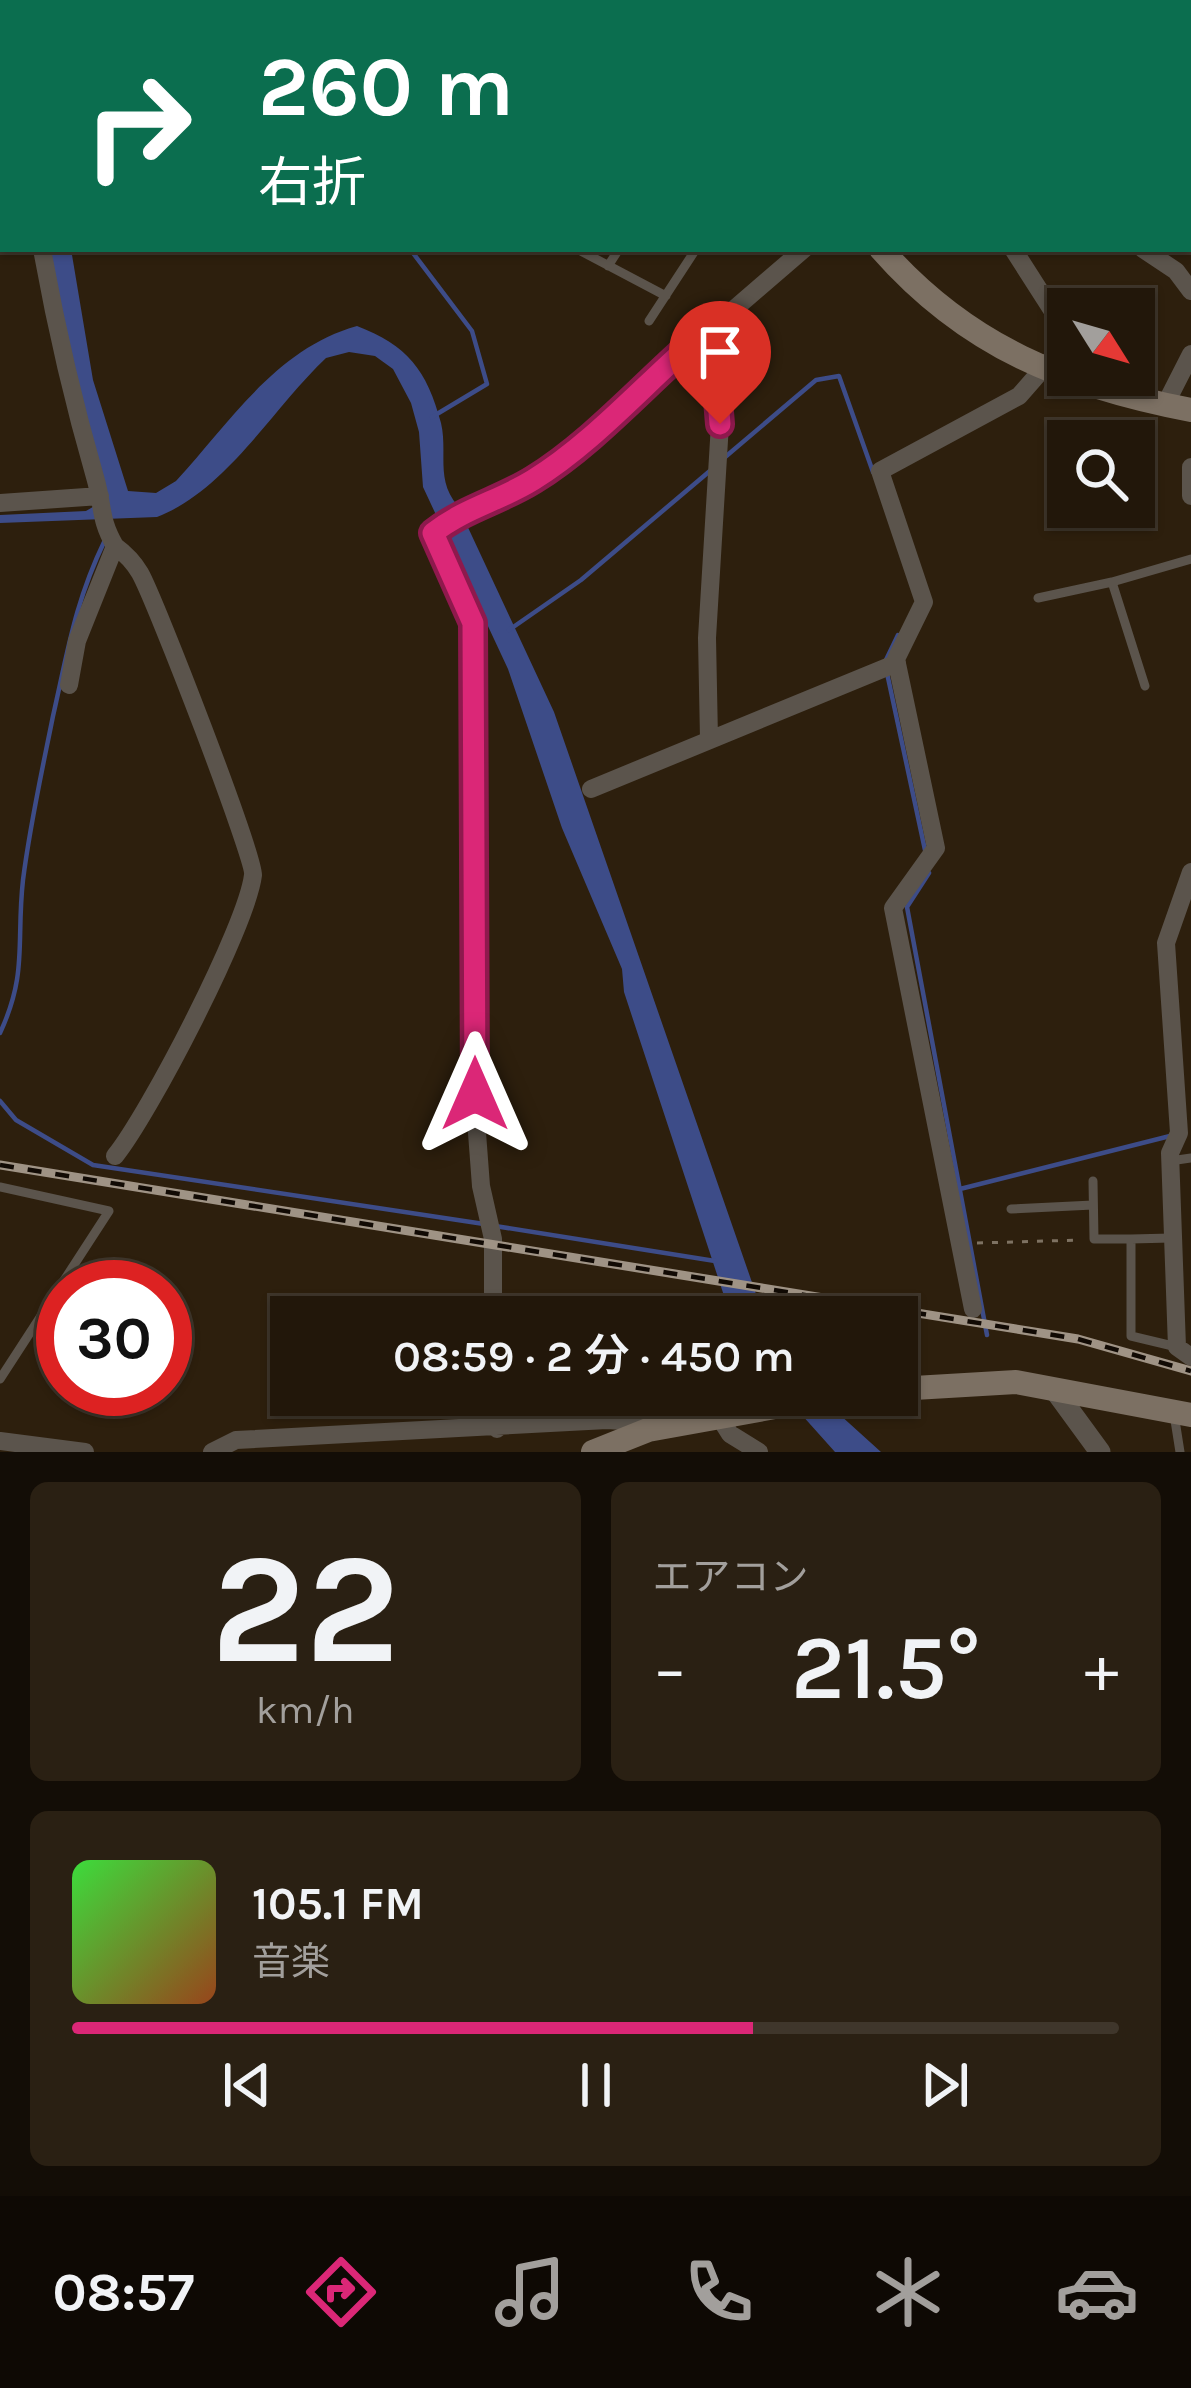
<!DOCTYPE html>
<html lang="ja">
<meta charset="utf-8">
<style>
:root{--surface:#22170a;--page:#2a2013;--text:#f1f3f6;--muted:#a29f9c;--line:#3f362b;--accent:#db2777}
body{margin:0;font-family:Karla,"Noto Sans JP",sans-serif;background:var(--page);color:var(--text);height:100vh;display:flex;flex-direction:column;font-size:45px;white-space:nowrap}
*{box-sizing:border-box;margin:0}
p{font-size:39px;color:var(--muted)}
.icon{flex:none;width:66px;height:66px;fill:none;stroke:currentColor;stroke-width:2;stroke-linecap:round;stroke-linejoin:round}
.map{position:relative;height:1452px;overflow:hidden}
.sheet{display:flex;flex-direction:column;gap:30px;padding:30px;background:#130d06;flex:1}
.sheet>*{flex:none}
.top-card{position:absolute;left:0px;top:0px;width:1191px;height:252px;box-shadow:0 3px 9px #0004,0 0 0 3px var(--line);background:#0b6e4f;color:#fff;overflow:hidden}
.needle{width:78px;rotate:127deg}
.buttons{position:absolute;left:1047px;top:288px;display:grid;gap:24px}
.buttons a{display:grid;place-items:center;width:108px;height:108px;border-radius:0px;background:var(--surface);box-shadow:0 3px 9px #0004,0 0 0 3px var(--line);font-size:60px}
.speed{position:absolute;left:36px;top:1260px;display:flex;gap:24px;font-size:60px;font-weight:700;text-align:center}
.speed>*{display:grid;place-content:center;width:156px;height:156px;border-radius:50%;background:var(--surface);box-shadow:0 3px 9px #0004,0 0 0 3px var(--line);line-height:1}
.speed .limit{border:18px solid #d22;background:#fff;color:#111}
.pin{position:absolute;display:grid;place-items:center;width:102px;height:102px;color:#fff;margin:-123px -51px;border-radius:50% 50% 50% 0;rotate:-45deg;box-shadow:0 0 12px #0007}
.pin .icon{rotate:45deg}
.me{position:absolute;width:132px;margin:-66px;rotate:0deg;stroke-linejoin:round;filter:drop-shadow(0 0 9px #0008)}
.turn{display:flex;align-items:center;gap:42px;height:252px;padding:0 60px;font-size:54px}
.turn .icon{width:156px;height:156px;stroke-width:2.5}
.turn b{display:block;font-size:84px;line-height:102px}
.big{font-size:90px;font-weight:600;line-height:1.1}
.sheet .card{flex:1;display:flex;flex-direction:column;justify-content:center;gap:18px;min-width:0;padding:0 42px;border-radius:18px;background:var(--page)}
.sheet .dial{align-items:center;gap:0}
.dial b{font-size:156px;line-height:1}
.song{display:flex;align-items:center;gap:36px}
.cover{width:144px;height:144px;border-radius:18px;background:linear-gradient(135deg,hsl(120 70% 55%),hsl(20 70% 35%))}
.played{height:12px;border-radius:6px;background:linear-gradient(90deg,var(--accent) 65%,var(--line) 65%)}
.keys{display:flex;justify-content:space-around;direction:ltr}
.heat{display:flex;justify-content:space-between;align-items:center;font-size:66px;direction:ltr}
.sheet .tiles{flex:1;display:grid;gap:30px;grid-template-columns:1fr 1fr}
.card:last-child{grid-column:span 2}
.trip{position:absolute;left:270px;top:1296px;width:648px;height:120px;border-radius:0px;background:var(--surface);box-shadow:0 3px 9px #0004,0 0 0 3px var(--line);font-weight:600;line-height:120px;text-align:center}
.dock{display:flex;height:192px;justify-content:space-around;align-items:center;background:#0e0904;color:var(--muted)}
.dock .icon{width:84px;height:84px}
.dock .current{color:var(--accent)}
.dock b{font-size:54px;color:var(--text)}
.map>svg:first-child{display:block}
</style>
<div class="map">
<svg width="1191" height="1452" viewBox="0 0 1191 1452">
<rect width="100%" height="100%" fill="#2d1f0d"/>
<!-- water -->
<path fill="#3d4c88" d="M50 249H71L93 380 128 491 156 493 176 481C230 422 277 348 357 326 407 345 427 370 441 423 448 453 435 480 458 506L554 712 764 1317H731L624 992 622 969 562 828 508 669 423 487 419 432 411 403 393 369 375 356 349 352 326 358C272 409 227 490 157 517L0 523V515L86 511 108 498 68 357Z
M784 1395H818L881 1452H835Z"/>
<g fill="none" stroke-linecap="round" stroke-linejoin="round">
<!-- stream -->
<path stroke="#3d4c88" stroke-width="4.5" d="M84 0 88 3
M410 249 472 331 487 384 432 417
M724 458 816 380 839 376 873 472
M509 630 581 580 711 470
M885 662 898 635
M887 673 925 850
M929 873 907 907 987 1335
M0 1033C28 973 16 942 23 880 30 824 42 771 53 716 68 650 75 602 105 540
M0 1101 16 1120 93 1165 484 1224
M960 1189 1170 1136
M495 1226 715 1261"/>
<!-- path -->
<path stroke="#7e7262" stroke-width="3" stroke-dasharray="6 9" stroke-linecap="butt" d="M977 1243 1081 1240"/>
<!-- service -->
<path stroke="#5b544c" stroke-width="9" d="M481 3 483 0
M541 3 543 0
M577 249 666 296
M608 266 619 249
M649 321 696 249
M1038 598 1112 582
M1145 686 1112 582 1191 559
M1170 1161 1191 1158
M1093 1181 1094 1239H1131
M0 1187 109 1211 0 1379
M1011 1209 1093 1205
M1171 1238 1131 1239V1336L1177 1347
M1174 1414 1180 1452"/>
<!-- minor -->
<path stroke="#5b544c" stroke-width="18" d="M885 0 889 3
M963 0 964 3
M855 3 856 0
M1117 3 1119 0
M0 39 3 46
M42 249C56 327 73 401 95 477 104 508 99 518 115 546L77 641 69 685
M1013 249 1068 335
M1143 249 1176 271 1191 291
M690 344 717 388 720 424 707 638 709 739
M1165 405 1191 354
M1191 467V496
M0 503 100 496
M591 789 897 663
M1191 872 1166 943 1179 1133 1170 1153 1177 1347 1191 1357
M115 1156C149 1114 247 926 253 875 255 858 155 599 140 573 133 561 126 554 115 546
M973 1309 893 908 936 848 896 659 924 602 880 471 1019 396 1068 340
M493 1317V1239L481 1186 474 1093 473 623 433 533C470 505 513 495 550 468L804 249
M718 1415 730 1434 759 1452
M497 1429V1395
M0 1441 85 1452
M212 1452 236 1440 607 1420 639 1422 648 1430"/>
<!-- tertiary -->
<path stroke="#5b544c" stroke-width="21" d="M1054 1389 1100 1452"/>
<!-- secondary -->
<path stroke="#7c7063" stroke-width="24" d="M663 0 666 3
M881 249C967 347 1066 386 1191 410
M897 1389 1016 1382 1191 1415
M593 1452 648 1430 841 1395"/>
<defs>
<path id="rail" d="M0 1165 1078 1339 1191 1371"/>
</defs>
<!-- rail casing -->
<use href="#rail" stroke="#9f9385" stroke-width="9"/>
<!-- rail -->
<use href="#rail" stroke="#110a04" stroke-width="4.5" stroke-dasharray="14" stroke-linecap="butt"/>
</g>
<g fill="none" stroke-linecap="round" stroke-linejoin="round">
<defs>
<path id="route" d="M475 1094 473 623 433 533C465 508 499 501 533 480 590 445 640 389 691 344L717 388 720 424"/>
</defs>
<!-- route casing -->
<use href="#route" stroke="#8e194d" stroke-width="30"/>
<!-- route -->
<use href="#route" stroke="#db2777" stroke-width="21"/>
</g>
</svg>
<div class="buttons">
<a><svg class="needle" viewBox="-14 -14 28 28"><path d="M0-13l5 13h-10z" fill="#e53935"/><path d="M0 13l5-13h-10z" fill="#a29f9c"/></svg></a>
<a><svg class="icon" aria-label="search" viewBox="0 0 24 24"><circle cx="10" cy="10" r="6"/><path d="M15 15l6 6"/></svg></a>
</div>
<div class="speed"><div class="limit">30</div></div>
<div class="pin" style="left:720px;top:424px;background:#d93025"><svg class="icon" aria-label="arrive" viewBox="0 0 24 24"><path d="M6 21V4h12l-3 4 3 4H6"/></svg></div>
<svg class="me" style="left:475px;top:1094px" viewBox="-20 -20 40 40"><path d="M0-17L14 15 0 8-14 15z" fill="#db2777" stroke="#fff" stroke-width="4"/></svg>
<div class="trip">08:59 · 2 分 · 450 m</div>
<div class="top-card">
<div class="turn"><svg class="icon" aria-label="right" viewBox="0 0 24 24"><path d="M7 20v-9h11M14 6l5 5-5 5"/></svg><div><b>260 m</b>右折</div></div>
</div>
</div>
<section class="sheet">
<div class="tiles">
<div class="card dial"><b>22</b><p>km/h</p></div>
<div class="card"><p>エアコン</p>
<div class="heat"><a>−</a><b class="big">21.5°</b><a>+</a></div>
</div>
<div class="card">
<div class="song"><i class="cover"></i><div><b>105.1 FM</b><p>音楽</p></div></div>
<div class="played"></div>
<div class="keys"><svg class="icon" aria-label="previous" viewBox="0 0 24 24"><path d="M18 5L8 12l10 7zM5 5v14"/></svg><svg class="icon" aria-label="pause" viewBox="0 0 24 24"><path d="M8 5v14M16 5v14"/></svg><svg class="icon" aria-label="next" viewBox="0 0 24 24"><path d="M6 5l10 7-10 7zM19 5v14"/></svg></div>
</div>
</div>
</section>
<nav class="dock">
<b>08:57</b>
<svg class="icon current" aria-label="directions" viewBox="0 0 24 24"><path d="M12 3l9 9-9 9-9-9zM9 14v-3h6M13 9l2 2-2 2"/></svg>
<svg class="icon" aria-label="music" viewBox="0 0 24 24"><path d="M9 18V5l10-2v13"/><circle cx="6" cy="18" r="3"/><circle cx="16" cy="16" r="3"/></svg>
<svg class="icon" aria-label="phone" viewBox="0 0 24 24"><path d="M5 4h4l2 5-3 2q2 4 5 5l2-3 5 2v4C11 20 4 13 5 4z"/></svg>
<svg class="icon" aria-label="climate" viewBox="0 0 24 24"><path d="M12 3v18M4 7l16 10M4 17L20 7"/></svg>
<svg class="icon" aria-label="car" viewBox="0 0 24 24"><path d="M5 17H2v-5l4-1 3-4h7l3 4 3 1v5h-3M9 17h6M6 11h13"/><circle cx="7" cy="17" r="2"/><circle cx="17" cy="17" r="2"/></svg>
</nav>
